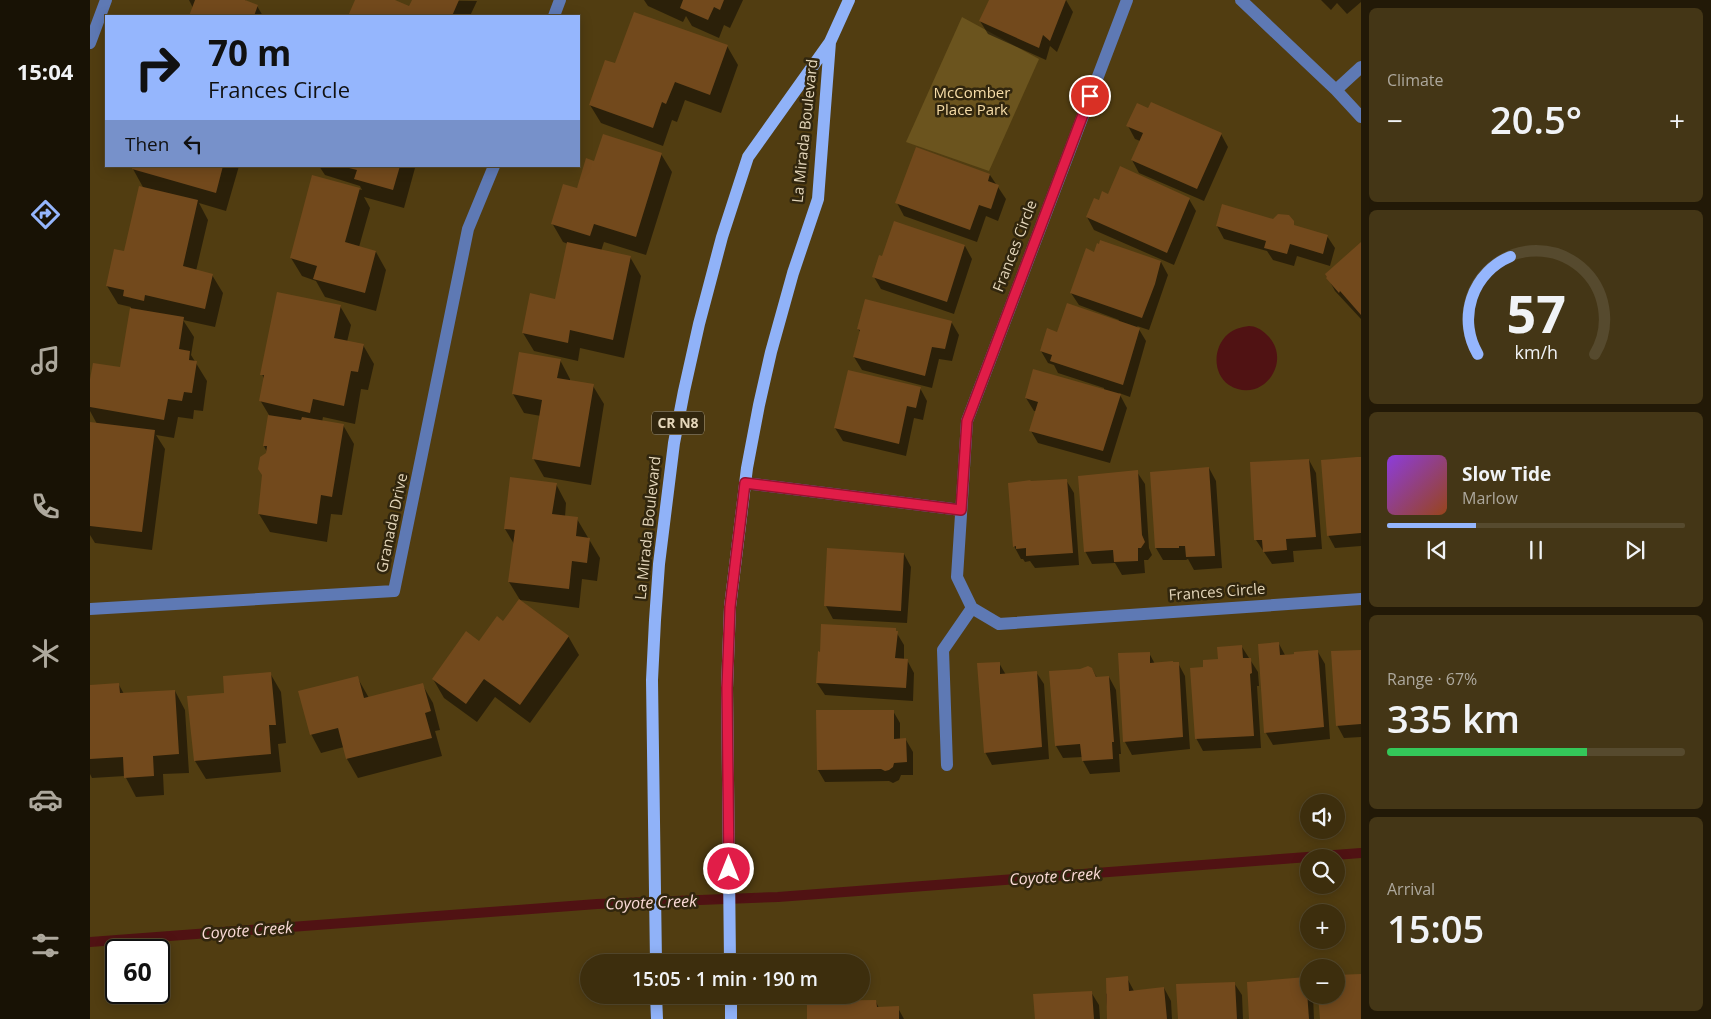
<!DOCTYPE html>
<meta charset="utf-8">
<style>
:root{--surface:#3d2e0d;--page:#443616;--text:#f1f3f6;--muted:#ada89d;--line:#564a2e;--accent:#95b6fd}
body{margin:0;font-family:"Open Sans",sans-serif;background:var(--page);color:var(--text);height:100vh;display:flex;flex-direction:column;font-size:19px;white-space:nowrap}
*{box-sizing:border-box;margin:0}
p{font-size:16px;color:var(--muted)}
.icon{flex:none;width:28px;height:28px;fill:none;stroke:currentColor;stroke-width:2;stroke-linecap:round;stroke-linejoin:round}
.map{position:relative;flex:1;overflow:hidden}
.panel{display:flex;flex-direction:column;gap:8px;padding:8px;background:#221907;width:350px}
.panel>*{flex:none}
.guide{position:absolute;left:15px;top:15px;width:475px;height:152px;border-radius:0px;box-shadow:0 2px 12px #0003,0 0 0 1px var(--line);background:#95b6fd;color:#111;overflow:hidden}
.buttons{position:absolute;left:1210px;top:794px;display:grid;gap:10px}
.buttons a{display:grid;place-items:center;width:45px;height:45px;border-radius:50%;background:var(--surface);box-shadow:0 2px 12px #0003,0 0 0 1px var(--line);font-size:25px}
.speed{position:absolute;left:15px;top:939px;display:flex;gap:10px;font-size:25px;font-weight:700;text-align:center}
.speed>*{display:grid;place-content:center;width:65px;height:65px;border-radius:50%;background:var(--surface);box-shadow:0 2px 12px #0003,0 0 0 1px var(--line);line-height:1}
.speed .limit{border:2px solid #111;border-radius:8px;background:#fff;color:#111}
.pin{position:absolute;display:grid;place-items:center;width:42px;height:42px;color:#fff;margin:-21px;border:2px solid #fff;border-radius:50%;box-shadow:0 1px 5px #0007}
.me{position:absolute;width:55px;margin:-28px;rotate:0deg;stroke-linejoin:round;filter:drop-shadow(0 0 4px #0008)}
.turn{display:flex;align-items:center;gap:18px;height:105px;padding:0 20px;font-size:22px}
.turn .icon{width:65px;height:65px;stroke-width:2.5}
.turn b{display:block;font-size:35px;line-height:42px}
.then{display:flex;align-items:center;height:48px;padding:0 20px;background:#0003;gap:10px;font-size:19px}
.big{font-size:38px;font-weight:600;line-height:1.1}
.panel .widget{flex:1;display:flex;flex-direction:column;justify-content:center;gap:8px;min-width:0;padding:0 18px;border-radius:8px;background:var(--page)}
.panel .dial{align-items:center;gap:0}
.dial svg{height:130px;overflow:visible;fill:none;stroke:var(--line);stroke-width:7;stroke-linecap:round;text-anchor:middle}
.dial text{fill:var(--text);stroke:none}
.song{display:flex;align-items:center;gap:15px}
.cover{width:60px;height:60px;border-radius:8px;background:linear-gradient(135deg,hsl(270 70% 55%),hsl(20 70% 35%))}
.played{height:5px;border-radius:2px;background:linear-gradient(90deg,var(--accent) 30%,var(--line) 30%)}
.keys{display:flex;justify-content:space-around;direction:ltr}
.heat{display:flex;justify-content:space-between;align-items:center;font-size:28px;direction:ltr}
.charge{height:8px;border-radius:4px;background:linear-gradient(90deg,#34c759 67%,var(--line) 0)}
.trip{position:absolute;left:490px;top:954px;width:290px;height:50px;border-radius:25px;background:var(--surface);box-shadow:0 2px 12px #0003,0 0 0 1px var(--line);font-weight:600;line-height:50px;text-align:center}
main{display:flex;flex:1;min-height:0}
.dock{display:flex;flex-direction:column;width:90px;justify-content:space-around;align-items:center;background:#181205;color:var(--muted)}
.dock .icon{width:35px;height:35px}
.dock .on{color:var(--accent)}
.dock b{font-size:22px;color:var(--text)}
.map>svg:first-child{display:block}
</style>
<main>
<nav class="dock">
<b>15:04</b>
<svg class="icon on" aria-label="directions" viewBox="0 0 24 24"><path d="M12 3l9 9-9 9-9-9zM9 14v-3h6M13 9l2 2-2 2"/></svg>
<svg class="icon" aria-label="music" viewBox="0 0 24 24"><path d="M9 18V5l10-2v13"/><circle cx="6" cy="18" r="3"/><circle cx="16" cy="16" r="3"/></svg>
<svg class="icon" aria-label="phone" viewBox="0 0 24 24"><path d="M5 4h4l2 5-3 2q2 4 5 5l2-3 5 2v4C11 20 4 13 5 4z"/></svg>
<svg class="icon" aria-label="climate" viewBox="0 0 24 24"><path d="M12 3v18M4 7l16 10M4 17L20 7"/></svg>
<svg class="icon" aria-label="car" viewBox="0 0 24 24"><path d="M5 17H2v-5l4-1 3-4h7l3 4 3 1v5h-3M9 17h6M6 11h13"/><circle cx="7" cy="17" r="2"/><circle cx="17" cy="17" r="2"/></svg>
<svg class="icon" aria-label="filters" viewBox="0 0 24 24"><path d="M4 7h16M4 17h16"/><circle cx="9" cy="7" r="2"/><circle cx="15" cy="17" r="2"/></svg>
</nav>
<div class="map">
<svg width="1271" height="1019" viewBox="0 0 1271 1019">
<rect width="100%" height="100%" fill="#513d11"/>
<!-- green -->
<path fill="#6b541e" d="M872 17 949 59 899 171 816 142Z"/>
<!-- water -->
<path fill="#501213" d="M1159 326C1165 326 1171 329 1176 334 1205 360 1172 406 1139 385 1122 373 1123 347 1138 334 1144 329 1151 327 1159 326Z"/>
<!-- shadow -->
<path fill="#0007" d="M99 0H156V2L167 6 173 16H101L103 8Z
M267 0H302L320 8 323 0 387 1 380 16H260Z
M554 0H653L640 28 634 25 629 38 602 26 596 16 593 22 558 6Z
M900 0H976L983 12 967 52 960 46 956 60 898 34 890 21Z
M1231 0H1271V2L1257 14 1247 3 1241 10Z
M637 46 648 65 631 113 595 100 587 122 582 120 573 146 511 123 500 105Z
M1038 126 1131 134 1138 147 1114 201 1049 173 1042 160 1050 141 1045 139Z
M571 154 582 172 556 255 514 242 511 251 540 257 551 276 534 358 490 348 488 361 444 351 433 333 466 300 478 244 473 242 462 223 505 163Z
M44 166H149L136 211 109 203 118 220 106 271 122 275 133 293 125 327 93 320 104 337 101 355 117 381 113 411 104 410 103 419 88 417 84 438 66 435 75 449 62 550 5 543 0 535V423L7 424 0 411V386L31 369 41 307 28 304 17 286 35 253 54 189 43 169Z
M229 166H324L325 168 314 208 274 197 280 208 269 247 286 252 296 270 286 311 235 297 226 281 212 276 201 258 223 177 272 190 270 186 235 175Z
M900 175 916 199 908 221 896 216 887 242 814 216 807 203Z
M1018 196 1099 199 1106 211 1084 265 1004 230 997 217 1009 202Z
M1183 221 1237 236 1245 248 1240 266 1207 256 1204 266 1183 260 1177 251 1134 239 1127 226Z
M804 223 875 246 882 259 864 314 791 289 784 277 793 257Z
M1271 244V319L1245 291 1238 278Z
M1005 253 1071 262 1078 275 1059 330 1047 326 1056 341 1040 397 1029 393 1037 408 1020 463 948 443 941 431 946 411H944L936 398 1014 390V388L968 373 964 365 958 363 951 351 968 333 1028 322 1029 320 989 305 981 293Z
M776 300 862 323 869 335 862 361 849 359 842 388 772 370 764 357 771 333 768 329Z
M250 306 261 325 257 342 273 345 284 364 278 390 271 389 265 424 233 417 232 422 253 425 264 444 252 515 241 514 237 542 180 532 169 514 177 452 174 446 179 415 170 400 174 379 172 374Z
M470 360 480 379V382L503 386 514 404 501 485 454 477 443 458 451 416 434 413 423 394Z
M830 388 837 401 833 420 824 418 816 456 753 441 745 428Z
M1271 459V546L1245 548 1238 535Z
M1219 460 1226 473 1232 549 1203 551 1204 562 1182 564 1166 540Z
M1119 468 1126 481 1132 568 1104 570 1098 559 1096 560H1073L1066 548Z
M1047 472 1055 484 1059 548 1062 555 1058 560H1054L1055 573 1032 575 1025 563 1002 564 995 551Z
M976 480 984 493 989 565 945 568 940 561 935 562 933 559H931L924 546Z
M466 484 476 503 475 517 487 519 510 558 507 581 492 579 489 608 430 600 419 582 424 544 415 529Z
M814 554 821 567 817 623 743 619 736 606Z
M413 622 478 636 489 655 440 723 405 697 387 722 354 698 343 679Z
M805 630 814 645V660H817L824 673 823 701 735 695 727 683Z
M1189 644 1195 655 1228 652 1235 664 1240 739 1183 745 1176 733Z
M1152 647 1168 672 1169 686H1167L1171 748 1113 751 1106 738 1114 668Z
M1271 651V737L1254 738 1247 725Z
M1059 653 1065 664 1088 663 1095 676 1100 749 1042 755 1035 742 1029 655Z
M909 663 916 675 946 672 954 684 959 759 902 765 895 752Z
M1002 669 1007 678 1019 677 1026 690 1031 754H1029L1030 772 1000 774 993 761V757L973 758 966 746Z
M180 673 191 692 196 743 188 744 191 772 116 779 105 761 136 694Z
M267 677 279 698 332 684 343 703 350 730 345 731 352 756 268 778 257 759 254 747 231 753 221 734Z
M29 685 34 694 85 691 95 710 99 773 73 774 74 795 46 797 35 776 2 778 0 774V686Z
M803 711 810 723V740H816L823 752V775H811L809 780 803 783 799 781 735 782 728 770Z
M1037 978 1044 991 1074 988 1081 1001 1082 1019H1018L1016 994Z
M1215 978 1219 985V995H1223L1224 1019H1161Z
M1144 983 1152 995 1153 1019H1089Z
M1001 992 1009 1005 1010 1019H947Z
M786 1002 789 1008H808L814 1019H719Z"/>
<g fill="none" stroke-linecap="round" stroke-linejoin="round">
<!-- stream -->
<path stroke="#501213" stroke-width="10" d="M0 942 507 904 688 897 1271 853"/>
</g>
<!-- building -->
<path fill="#72491c" d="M105 0H155L168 5 164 16H99Z
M265 0H305L319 6 322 0H369L362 16H258Z
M593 0H634L630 10 624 7 618 20 590 8Z
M899 0H976L960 41 953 35 949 48 889 21Z
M544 12 638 45 620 95 585 82 576 104 572 102 563 128 499 105 515 60 525 63Z
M1061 102 1132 133 1107 189 1041 160 1053 133 1036 126 1047 103 1058 108Z
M513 134 572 153 546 237 504 224 500 236 461 224 473 184 487 188 496 158 504 161Z
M826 147 900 174 898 181 909 185 901 209 889 205 880 230 805 203Z
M43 166H133L126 193 42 169Z
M310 166 303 190 264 179 267 170 255 167Z
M1030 166 1100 198 1077 253 996 217 1004 198 1009 200 1012 191 1018 194Z
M222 175 270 188 255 242 286 251 275 293 223 279 227 266 200 258Z
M49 186 108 200 93 266 123 274 115 309 55 295 54 301 33 296 34 290 16 286 24 249 34 251Z
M1132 204 1183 219 1188 214 1199 215 1204 221V225L1238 235 1233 254 1200 244 1197 254 1174 248 1176 241 1126 226Z
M804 221 875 245 857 302 782 277 789 255 792 256Z
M1010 240 1071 261 1065 284 1052 318 980 293 996 248 1004 252 1007 243 1009 244Z
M477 242 541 256 523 340 480 330 478 343 432 333 440 293 465 299Z
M1271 242V315L1250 291 1249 293 1236 278 1237 277 1235 274Z
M187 292 251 305 244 338 274 344 268 372 261 371 254 406 223 399 220 413 169 401 174 375H170Z
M775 299 862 321 855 349 842 347 835 376 763 357 770 330 767 329Z
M977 303 1050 328 1033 385 960 361 962 355 950 351 957 328 967 332Z
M40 308 94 317 89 349 100 351 99 360 107 361 102 393 94 392 92 401 78 399 74 420 0 407V379L3 363 30 367Z
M429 352 471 359 467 378 504 384 490 467 442 459 452 400 422 394Z
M943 369 1031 394 1013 451 939 431 948 402 935 398Z
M758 370 831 387 826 408 817 406 809 444 744 428Z
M178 415 211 420 212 417 254 424 242 497 231 495 227 524 168 514 172 475 168 469 170 457 176 453 177 446H173Z
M0 422 65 430 52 532 0 526Z
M1267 457H1271V533L1237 536 1231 460Z
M1219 459 1226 537 1196 539 1197 550 1173 552 1172 540H1164L1160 462Z
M1119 467 1125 556 1096 557 1095 546H1089V548H1065L1060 472Z
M1048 470 1052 535 1055 542 1051 548H1048V561L1024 562 1023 550 994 552 988 476Z
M420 477 467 483 462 514 488 517 486 536 500 538 497 563 482 561 479 589 418 582 425 530 414 529Z
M977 479 983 553 936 556V548L926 549V546L923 547 918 483 941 480 940 481Z
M737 548 814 553 811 611 734 606Z
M429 599 479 636 430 705 394 679 376 704 342 679 376 631 389 641 407 616 413 621Z
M731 624 806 628V631H808L805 658 818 659 816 688 726 683 728 651 730 652Z
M1189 642 1190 655 1204 654V652L1228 650 1234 727 1174 733 1168 644Z
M1152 645 1153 658H1161L1162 673 1160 674 1164 736 1105 739 1100 668 1113 667V660L1128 659 1127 647Z
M1271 650V724L1246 726 1241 651Z
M1060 652V663L1083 661V662H1089L1093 737 1033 742 1028 653Z
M910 662V674L947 671 952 747 894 753 887 663Z
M998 666 1002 668 1006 677 1019 676 1024 742H1022L1023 759 992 761 990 744 965 746 959 671 990 669Z
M181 672 186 725H179L181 754 104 761 97 696 134 693 133 676Z
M268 676 274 698 333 683 341 711 335 713 342 738 256 759 248 728 220 735 208 691Z
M29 683 30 693 85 690 89 754 63 756 64 776 34 778 33 757 0 759V685Z
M726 710H804V739L816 738 817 762 804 763 803 767 799 770 795 771 791 769 727 770Z
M1271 974V1019H1230L1228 995H1246V975Z
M1038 976 1039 991 1074 987 1077 1019H1017L1016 978Z
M1216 977 1219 1019H1159L1157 982Z
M1145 982 1147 1019H1088L1086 984Z
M1002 991 1004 1019H945L943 994Z
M786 1000 787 1007 809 1006V1019H717V1001Z"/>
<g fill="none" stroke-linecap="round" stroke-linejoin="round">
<!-- minor -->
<path stroke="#5e79b4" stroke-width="12" d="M1037 0 877 421 867 577 882 608 909 624 1271 599
M1151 0 1246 90 1271 117
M464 16 470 0
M0 43 16 0
M1246 90 1271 67
M655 483 871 510
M0 609 304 591 378 229 404 166
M857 765 853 650 882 608"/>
<!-- major -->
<path stroke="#90b2f8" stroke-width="12" d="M566 962 562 680 565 620 569 564 584 443 594 391 609 324 632 237 658 157 740 42 759 0
M640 962 637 688 640 607 657 468 669 405 681 352 703 273 728 199 740 42
M566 995 567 1019
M641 995V1019"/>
</g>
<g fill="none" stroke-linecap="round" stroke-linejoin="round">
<defs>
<path id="route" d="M639 869 637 688 640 607 655 483 871 510 877 421 1000 96"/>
</defs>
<!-- route casing -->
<use href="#route" stroke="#92132f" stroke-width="12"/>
<!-- route -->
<use href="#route" stroke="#e11d48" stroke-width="9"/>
</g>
<g text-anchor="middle" stroke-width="5" stroke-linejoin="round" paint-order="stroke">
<!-- shield labels -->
<rect fill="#31260e" stroke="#aea186" stroke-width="1" x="562" y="411.5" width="52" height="23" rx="4"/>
<g font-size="14" font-weight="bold" fill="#e4d6ba">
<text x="588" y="428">CR N8</text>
</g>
<!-- park labels -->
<g font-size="15" fill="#f7dda8" stroke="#31260e">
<text x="882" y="98">McComber<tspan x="882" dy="17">Place Park</tspan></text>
</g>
<!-- street labels -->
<g font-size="15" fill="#e4d6ba" stroke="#31260e">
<text transform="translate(715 131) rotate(-84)" y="5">La Mirada Boulevard</text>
<text transform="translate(925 246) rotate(-69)" y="5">Frances Circle</text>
<text transform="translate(302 523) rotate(-78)" y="5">Granada Drive</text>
<text transform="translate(558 528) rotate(-84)" y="5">La Mirada Boulevard</text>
<text transform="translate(1127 592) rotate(-4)" y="5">Frances Circle</text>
</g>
<!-- water labels -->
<g font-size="16" font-style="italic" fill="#fbdbd7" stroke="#31260e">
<text transform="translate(965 876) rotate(-4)" y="6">Coyote Creek</text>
<text transform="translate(561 902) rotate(-2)" y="6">Coyote Creek</text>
<text transform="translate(157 930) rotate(-4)" y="6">Coyote Creek</text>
</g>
</g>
</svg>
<div class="buttons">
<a><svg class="icon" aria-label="sound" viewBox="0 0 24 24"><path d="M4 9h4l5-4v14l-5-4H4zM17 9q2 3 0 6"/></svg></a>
<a><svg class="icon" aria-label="search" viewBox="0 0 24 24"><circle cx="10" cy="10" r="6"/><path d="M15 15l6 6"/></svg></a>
<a>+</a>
<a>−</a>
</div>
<div class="speed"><div class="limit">60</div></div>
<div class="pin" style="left:1000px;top:96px;background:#d93025"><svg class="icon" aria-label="arrive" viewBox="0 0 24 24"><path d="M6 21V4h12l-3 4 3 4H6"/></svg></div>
<svg class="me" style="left:639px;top:869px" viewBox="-20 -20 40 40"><circle r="17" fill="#e11d48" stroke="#fff" stroke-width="3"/><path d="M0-11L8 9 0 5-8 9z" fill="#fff"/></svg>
<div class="trip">15:05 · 1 min · 190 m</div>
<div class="guide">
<div class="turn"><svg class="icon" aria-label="right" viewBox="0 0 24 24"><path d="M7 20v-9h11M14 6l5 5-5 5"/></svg><div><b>70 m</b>Frances Circle</div></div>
<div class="then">Then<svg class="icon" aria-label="left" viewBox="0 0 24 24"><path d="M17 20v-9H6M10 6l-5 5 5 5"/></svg></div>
</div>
</div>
<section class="panel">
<div class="widget"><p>Climate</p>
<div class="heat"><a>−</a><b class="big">20.5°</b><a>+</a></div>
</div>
<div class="widget dial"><svg viewBox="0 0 100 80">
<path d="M14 69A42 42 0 1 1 86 69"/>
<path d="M14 69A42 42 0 0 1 34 9" stroke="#95b6fd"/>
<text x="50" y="56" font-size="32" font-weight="700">57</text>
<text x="50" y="72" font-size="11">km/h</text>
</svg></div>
<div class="widget">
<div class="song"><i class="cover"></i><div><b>Slow Tide</b><p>Marlow</p></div></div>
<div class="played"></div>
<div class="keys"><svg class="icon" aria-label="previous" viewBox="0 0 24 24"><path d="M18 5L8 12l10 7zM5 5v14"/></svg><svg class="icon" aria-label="pause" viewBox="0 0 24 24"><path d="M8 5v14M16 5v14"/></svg><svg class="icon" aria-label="next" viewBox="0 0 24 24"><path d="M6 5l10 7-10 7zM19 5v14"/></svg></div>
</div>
<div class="widget"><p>Range · 67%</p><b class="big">335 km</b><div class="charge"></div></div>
<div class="widget"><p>Arrival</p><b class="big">15:05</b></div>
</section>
</main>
